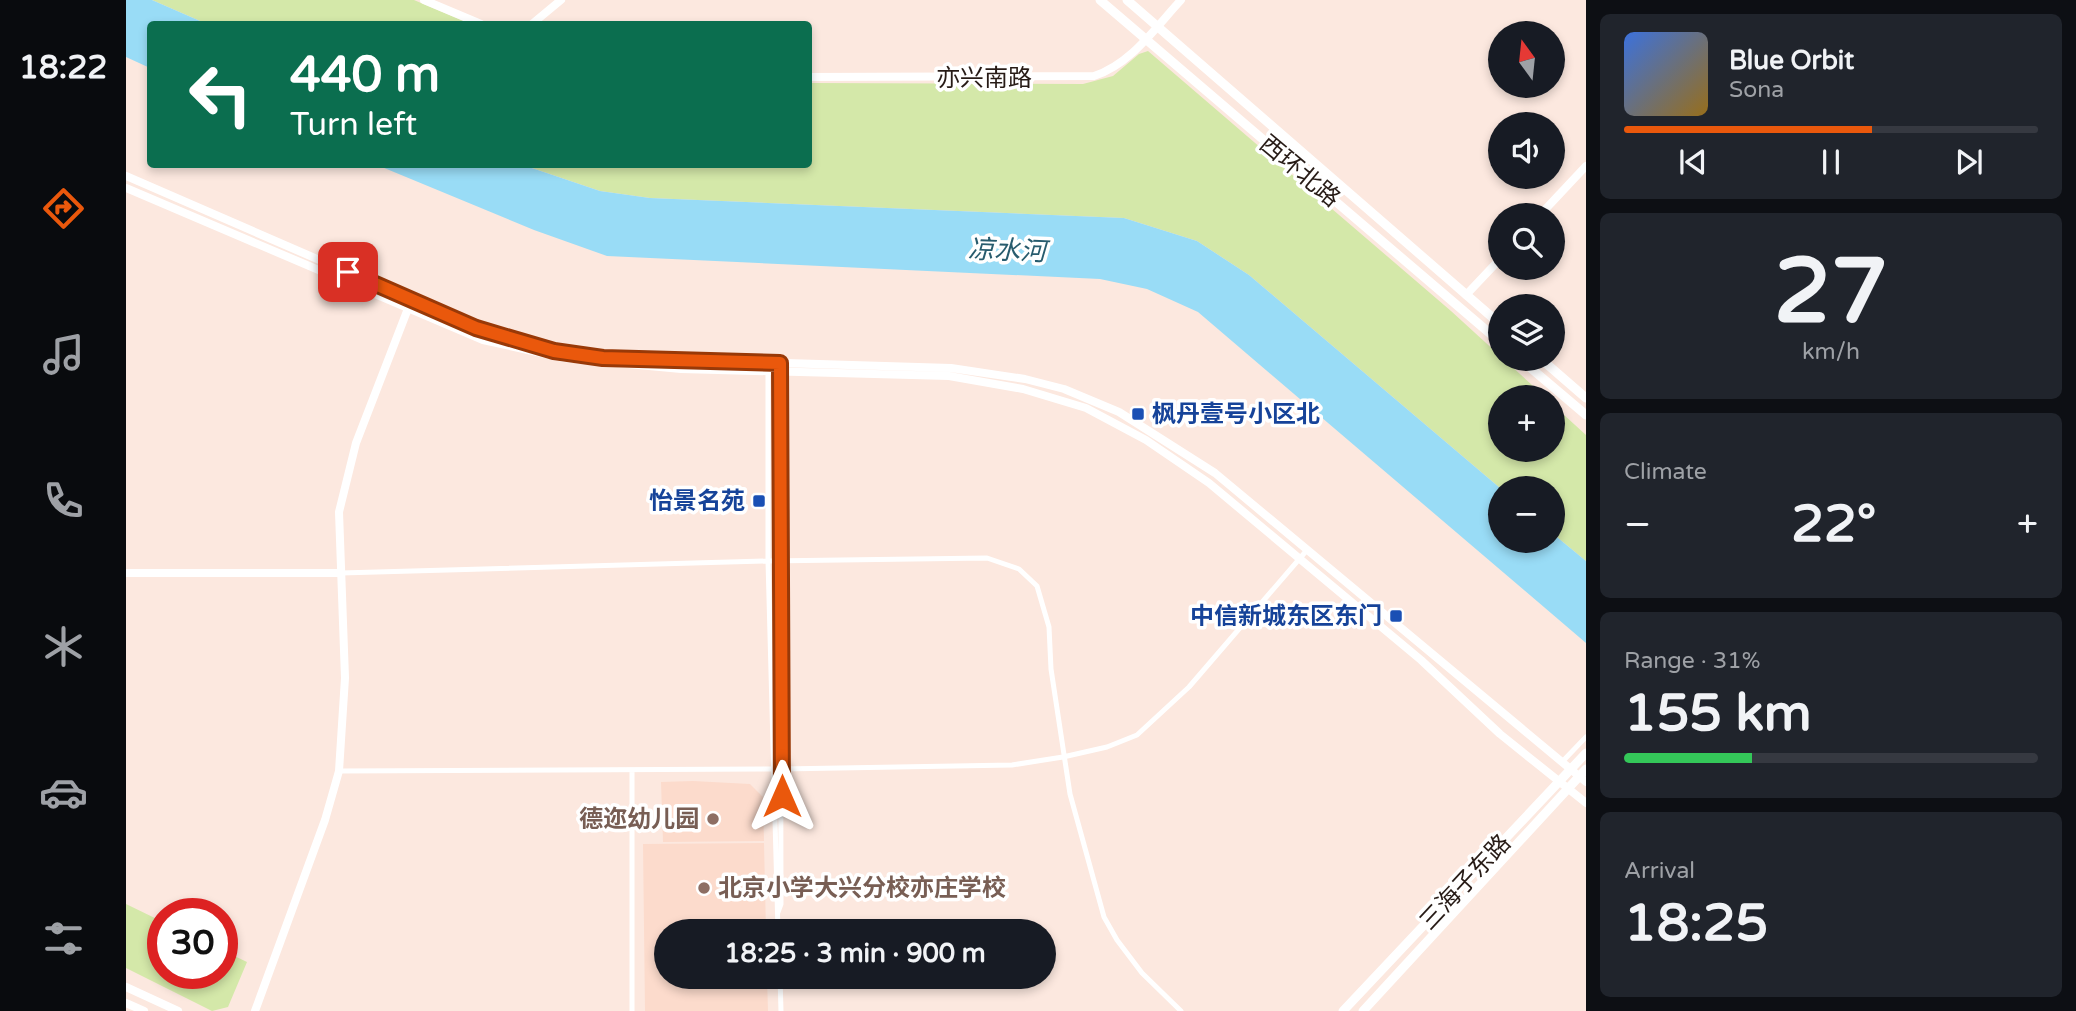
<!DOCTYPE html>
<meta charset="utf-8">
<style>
:root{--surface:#171b24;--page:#20242c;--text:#f1f3f6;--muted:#9ea1a6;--line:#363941;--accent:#ea580c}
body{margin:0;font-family:"Varela Round","Noto Sans SC",sans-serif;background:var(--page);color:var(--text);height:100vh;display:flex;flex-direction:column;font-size:26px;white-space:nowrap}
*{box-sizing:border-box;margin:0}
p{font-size:23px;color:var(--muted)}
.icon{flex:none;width:38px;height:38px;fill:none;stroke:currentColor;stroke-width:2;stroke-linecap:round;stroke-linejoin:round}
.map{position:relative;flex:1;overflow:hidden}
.drawer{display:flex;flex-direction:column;gap:14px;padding:14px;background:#0d0f14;width:490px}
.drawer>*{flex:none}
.guide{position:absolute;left:21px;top:21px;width:665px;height:147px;border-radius:7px;box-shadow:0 4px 10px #0003;background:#0b6e4f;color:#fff;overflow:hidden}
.needle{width:46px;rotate:345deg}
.buttons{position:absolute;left:1362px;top:21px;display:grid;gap:14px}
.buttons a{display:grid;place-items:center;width:77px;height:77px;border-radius:50%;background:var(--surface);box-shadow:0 4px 10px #0003;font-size:35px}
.speed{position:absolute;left:21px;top:898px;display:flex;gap:14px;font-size:35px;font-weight:700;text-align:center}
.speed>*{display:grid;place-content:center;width:91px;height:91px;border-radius:50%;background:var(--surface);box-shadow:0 4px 10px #0003;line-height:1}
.speed .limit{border:10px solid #d22;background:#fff;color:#111}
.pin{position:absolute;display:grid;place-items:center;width:60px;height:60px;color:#fff;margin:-30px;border-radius:14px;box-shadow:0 4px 10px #0006}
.me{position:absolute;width:77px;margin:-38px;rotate:0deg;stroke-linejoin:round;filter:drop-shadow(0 0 5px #0008)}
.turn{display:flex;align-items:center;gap:24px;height:147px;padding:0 28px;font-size:32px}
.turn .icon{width:91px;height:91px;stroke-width:2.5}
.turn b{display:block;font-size:49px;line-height:60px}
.big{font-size:52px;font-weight:700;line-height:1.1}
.drawer .tile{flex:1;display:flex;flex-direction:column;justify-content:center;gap:10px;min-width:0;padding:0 24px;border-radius:10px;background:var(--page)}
.drawer .dial{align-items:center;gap:0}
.dial b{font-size:91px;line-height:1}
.song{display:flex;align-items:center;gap:21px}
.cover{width:84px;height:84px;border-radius:10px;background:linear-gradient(135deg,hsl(220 70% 55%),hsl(40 70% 35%))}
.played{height:7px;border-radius:4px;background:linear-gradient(90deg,var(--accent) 60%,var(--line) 60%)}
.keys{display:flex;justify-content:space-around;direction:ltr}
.heat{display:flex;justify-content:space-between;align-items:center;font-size:38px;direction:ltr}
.charge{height:10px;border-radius:5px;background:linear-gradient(90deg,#34c759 31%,var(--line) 0)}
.trip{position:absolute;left:528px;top:919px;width:402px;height:70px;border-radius:35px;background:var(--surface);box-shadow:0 4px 10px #0003;font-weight:700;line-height:70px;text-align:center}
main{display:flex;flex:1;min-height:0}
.dock{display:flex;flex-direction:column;width:126px;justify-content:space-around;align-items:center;background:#090b0e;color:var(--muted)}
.dock .icon{width:49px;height:49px}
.dock .selected{color:var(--accent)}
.dock b{font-size:32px;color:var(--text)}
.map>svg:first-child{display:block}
</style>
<main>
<nav class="dock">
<b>18:22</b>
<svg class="icon selected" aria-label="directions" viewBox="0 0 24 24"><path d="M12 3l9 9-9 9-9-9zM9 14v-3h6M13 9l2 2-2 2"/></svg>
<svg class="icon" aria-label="music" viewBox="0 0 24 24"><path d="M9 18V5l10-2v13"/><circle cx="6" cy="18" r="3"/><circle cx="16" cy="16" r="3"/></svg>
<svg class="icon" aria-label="phone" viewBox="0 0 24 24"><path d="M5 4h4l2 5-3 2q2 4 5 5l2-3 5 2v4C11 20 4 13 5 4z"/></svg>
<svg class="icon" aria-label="climate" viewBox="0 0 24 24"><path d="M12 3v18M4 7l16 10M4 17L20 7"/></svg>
<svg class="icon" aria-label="car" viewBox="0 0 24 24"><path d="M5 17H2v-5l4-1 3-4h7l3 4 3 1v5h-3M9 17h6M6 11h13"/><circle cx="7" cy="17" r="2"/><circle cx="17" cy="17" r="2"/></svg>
<svg class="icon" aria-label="filters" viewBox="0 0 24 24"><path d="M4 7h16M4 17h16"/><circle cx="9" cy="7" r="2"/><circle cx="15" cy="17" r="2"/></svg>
</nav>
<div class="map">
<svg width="1460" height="1011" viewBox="0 0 1460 1011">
<rect width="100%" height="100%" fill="#fce8df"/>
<!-- built -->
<path fill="#fcdbcc" d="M567 781 624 784 637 797 638 841 537 842 535 782Z
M638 843 640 931H541V976L641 977 642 1011H519L517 844Z"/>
<!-- green -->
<path fill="#d4e8a9" d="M26 0H288L345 24H81Z
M1022 51 1325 311 1419 397H1374V450H1426V404L1460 435V561L1426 533V488H1374L1123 275 1071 241 998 218 524 198 474 191 397 165 682 164 683 83 957 84 987 76 1013 54Z
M0 904 37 922V973H96V950L121 962 102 1007 86 1011 0 968Z"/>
<!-- water -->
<path fill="#99dcf6" d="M0 0H26L81 24H24V68L0 57Z
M251 165H397L474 191 524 198 998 218 1071 241 1123 275 1374 488V541H1426V533L1460 561V643L1072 312 1021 289 974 279 481 256 408 230Z"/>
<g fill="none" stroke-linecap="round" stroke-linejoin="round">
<!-- street -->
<path stroke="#fff" stroke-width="5" d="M642 371V561L652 931
M215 573 642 561 861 558 893 569 911 586 923 627 925 669 944 794 978 917 991 940 1016 973 1055 1011
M1436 762 1460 737
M506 770V1011
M213 771 656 769 886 765 937 757 981 747 1011 735 1063 687 1181 550
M652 912 655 904 654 363
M654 976 655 1011"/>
<!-- secondary -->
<path stroke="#fff" stroke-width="8" d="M298 0 355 24
M406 24 435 0
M682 77 968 76C1005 64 1029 28 1055 0
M0 176 350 328 421 349
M0 188 357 340 438 358 555 369 823 376 897 389 960 408 1020 440 1083 483 1295 660 1374 734 1460 803
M1414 215 1460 166
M1340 295 1374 259
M489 358 825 368 899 379 938 389 993 412 1089 473 1460 782
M0 573H215
M0 987 52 1011
M0 1003 18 1011
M129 1011 199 820 213 771 219 678 213 512 230 443 283 306"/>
<!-- primary -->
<path stroke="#fff" stroke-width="9" d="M974 0 1374 342
M1001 0 1374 324
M1394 359 1460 415
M1415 359 1460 398
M1217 1011 1460 753
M1237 1011 1460 769"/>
</g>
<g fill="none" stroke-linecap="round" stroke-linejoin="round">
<defs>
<path id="route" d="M222 272 350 328 428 351 477 358 654 363 656 796"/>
</defs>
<!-- route casing -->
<use href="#route" stroke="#983908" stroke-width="18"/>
<!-- route -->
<use href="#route" stroke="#ea580c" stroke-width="12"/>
</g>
<!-- markers -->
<g fill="#1a4fb4" stroke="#fff" stroke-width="2.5">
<rect x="1005" y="407" width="14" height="14" rx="3.5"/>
<rect x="626" y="494" width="14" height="14" rx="3.5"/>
<rect x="1263" y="609" width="14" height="14" rx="3.5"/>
</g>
<g fill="#8d6e63" stroke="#fff" stroke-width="2.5">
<circle cx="587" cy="819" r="7"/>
<circle cx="578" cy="888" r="7"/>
</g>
<g text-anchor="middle" stroke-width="7" stroke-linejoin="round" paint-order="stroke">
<!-- street labels -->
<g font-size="24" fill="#271b16" stroke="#fff">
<text x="858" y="86">亦兴南路</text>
<text transform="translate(1174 171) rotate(40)" y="8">西环北路</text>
<text transform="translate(1339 882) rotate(-47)" y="8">三海子东路</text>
</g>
<!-- transit labels -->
<g font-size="24" font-weight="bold" fill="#164399" stroke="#fff" text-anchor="end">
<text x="1026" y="422" text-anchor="start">枫丹壹号小区北</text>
<text x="619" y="509">怡景名苑</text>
<text x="1256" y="624">中信新城东区东门</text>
</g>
<!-- education labels -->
<g font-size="24" font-weight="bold" fill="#785e54" stroke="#fff" text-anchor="end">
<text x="573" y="827">德迩幼儿园</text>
<text x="592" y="896" text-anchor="start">北京小学大兴分校亦庄学校</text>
</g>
<!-- water labels -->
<g font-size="26" font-style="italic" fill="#285c6e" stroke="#fff">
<text transform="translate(881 250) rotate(2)" y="9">凉水河</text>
</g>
</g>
</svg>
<div class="buttons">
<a><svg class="needle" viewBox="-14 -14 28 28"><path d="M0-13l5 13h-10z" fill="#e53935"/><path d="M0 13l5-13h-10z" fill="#9ea1a6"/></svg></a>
<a><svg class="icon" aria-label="sound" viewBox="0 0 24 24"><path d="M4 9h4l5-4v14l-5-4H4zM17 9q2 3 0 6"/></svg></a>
<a><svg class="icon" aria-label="search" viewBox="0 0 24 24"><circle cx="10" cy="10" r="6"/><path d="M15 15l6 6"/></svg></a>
<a><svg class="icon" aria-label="layers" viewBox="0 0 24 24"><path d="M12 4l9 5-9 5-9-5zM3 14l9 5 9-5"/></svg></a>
<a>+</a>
<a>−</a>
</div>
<div class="speed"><div class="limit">30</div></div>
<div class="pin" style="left:222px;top:272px;background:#d93025"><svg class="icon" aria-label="arrive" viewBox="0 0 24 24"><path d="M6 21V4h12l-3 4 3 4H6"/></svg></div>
<svg class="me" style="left:656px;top:796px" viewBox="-20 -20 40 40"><path d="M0-17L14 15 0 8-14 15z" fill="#ea580c" stroke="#fff" stroke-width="4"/></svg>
<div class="trip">18:25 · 3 min · 900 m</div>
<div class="guide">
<div class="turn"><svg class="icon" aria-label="left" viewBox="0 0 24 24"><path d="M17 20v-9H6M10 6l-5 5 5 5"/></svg><div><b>440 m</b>Turn left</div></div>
</div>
</div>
<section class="drawer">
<div class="tile">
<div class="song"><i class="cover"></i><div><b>Blue Orbit</b><p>Sona</p></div></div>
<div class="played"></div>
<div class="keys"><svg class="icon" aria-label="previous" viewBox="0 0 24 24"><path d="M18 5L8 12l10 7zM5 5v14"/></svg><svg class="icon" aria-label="pause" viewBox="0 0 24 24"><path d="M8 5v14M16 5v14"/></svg><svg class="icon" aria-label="next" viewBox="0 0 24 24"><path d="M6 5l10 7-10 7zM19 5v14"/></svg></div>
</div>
<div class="tile dial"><b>27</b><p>km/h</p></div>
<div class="tile"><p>Climate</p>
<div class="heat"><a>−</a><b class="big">22°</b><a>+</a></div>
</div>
<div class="tile"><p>Range · 31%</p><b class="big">155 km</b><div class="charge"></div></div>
<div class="tile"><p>Arrival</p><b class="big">18:25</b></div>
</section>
</main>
